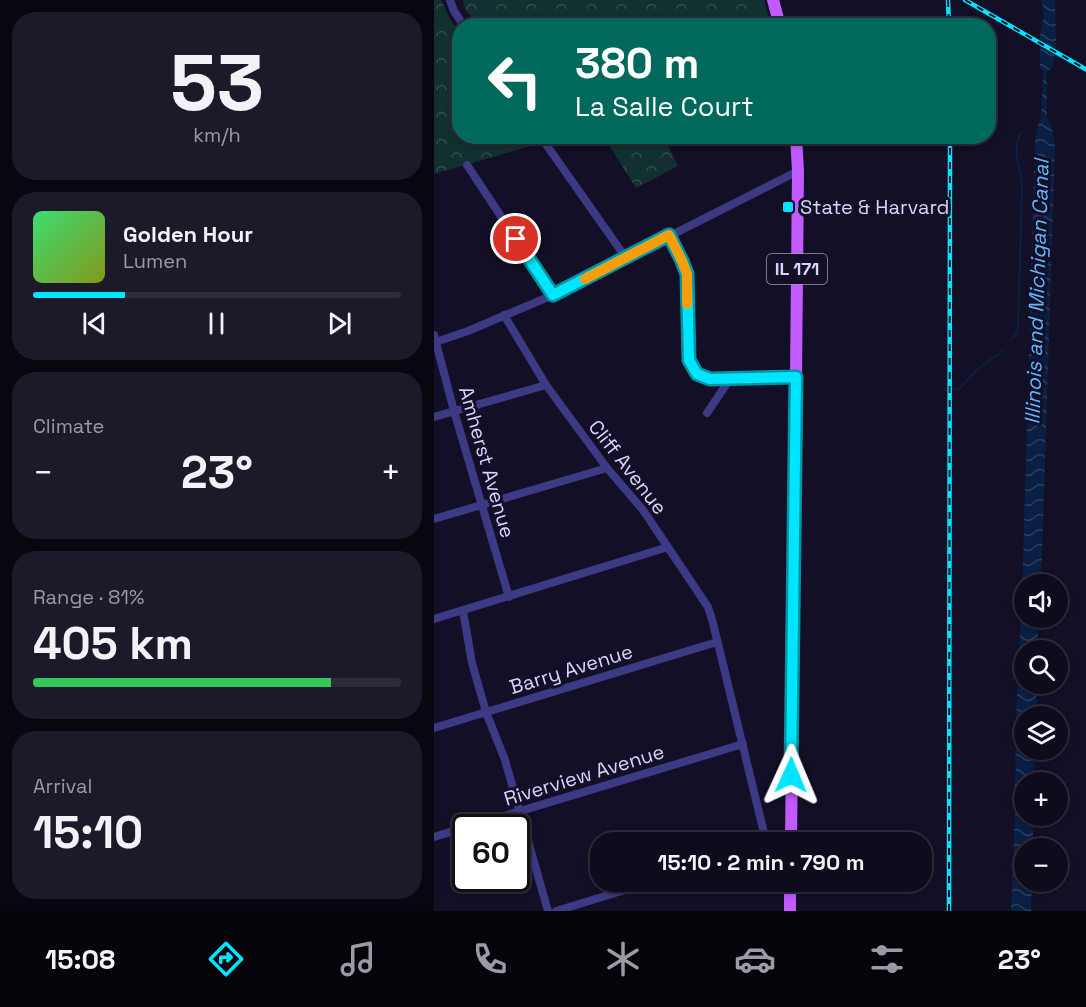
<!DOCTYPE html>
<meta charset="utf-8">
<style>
:root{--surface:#0e0b1c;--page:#1c1929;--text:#f1f3f6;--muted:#9b9ba3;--line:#2e2b3b;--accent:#00e5ff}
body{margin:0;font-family:"Space Grotesk",sans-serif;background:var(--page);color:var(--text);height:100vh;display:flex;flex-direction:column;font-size:22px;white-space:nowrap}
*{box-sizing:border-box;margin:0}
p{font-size:20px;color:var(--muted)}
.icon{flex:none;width:33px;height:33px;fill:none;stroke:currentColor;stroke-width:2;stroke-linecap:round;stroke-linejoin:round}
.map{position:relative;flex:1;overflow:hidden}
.details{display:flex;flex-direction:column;gap:12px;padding:12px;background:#08060f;width:434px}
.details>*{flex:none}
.top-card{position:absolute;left:18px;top:18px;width:544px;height:126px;border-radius:24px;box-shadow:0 3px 9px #0003,0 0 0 2px var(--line);background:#00695c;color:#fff;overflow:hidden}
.buttons{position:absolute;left:580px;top:574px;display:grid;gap:12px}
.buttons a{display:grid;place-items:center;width:54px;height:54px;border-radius:50%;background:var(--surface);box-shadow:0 3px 9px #0003,0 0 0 2px var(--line);font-size:30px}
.speed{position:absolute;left:18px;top:814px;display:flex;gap:12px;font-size:30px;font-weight:700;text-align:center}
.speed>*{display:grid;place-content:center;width:78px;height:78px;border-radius:50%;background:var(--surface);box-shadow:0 3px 9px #0003,0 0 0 2px var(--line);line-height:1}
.speed .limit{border:3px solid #111;border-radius:9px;background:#fff;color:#111}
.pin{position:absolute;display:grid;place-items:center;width:51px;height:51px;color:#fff;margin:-26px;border:3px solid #fff;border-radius:50%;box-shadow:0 2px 6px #0007}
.me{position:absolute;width:66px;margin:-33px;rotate:1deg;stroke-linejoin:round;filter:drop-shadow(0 0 4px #0008)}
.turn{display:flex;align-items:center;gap:21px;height:126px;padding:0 24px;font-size:27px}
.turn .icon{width:78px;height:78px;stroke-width:2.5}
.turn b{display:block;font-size:42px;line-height:51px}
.big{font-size:45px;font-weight:600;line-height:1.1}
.details .card{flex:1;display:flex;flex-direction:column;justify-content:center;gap:9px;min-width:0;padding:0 21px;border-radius:24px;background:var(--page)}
.details .dial{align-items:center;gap:0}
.dial b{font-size:78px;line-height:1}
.song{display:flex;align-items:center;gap:18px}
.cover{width:72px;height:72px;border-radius:9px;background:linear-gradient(135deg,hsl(140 70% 55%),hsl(70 70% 35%))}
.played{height:6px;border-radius:3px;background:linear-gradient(90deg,var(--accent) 25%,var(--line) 25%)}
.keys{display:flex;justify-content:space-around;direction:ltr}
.heat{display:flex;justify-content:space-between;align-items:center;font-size:33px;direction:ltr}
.charge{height:9px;border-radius:4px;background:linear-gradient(90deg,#34c759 81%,var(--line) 0)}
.trip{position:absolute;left:156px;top:832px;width:342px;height:60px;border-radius:24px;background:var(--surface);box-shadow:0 3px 9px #0003,0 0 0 2px var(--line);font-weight:600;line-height:60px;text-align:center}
.tabs{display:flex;height:96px;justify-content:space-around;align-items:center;background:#06040b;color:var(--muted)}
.tabs .icon{width:42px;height:42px}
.tabs .selected{color:var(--accent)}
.tabs b{font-size:27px;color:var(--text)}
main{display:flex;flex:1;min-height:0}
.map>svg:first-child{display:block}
</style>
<main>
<section class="details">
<div class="card dial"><b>53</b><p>km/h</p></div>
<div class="card">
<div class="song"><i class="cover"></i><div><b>Golden Hour</b><p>Lumen</p></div></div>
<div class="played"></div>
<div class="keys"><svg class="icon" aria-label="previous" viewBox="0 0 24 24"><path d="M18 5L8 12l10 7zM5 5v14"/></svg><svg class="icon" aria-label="pause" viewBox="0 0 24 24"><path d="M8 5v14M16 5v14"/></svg><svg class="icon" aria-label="next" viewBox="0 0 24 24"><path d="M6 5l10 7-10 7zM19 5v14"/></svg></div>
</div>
<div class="card"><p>Climate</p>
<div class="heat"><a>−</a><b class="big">23°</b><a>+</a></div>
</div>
<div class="card"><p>Range · 81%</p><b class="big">405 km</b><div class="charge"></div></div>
<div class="card"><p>Arrival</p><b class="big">15:10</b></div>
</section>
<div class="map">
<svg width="653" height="911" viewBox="0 0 653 911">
<defs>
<pattern id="forest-crowns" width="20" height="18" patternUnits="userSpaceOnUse" patternTransform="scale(1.5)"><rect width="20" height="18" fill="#12302f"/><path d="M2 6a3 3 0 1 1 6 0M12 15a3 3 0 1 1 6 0" fill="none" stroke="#344d4e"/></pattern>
<pattern id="water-waves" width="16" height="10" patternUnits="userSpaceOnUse" patternTransform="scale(1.5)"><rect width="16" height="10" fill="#0a1f44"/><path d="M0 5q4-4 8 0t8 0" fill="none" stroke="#2d3f60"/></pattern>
</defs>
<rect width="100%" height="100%" fill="#130f26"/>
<!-- forest -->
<path fill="url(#forest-crowns)" d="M0 0H7L18 23 25 30 26 136 128 137 0 174Z
M29 0H330L334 15 330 26 45 25 31 10Z
M170 137H230L244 166 202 188Z"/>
<!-- water -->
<path fill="url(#water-waves)" d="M608 0H621L622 47 618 69 615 70 613 72V118L619 132 621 148 607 585H591V618H605L603 651H591V684H603L602 717H591V750H601L600 783H591V816H599V849H591V882H598L597 911H577L581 815 580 795 582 768 581 757 582 753V716L588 596 601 141 604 125 607 118 609 71 606 69V35L610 15Z"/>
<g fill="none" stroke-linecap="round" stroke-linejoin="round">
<!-- stream -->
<path stroke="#0a1f44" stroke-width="2" d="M577 340 583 333 584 329 588 186C587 167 576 149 588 131
M511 390 525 389C531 383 537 376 543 370 551 363 560 358 568 351"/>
<!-- minor -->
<path stroke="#3d3a85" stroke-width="8" d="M16 0 20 11 30 26
M109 140 192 258
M33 165 119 295
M235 235 248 261 253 274 255 360 263 374 276 379 362 377
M70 315 112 385 173 468 209 510 274 607 279 623 331 837 337 843
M0 335 20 411 75 597
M2 342 34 331 119 295 364 171
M273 413 296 379
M0 417 112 385
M0 519 173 468
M29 611 38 663 52 712 71 760 114 911
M0 619 234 547
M0 728 283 642
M0 837 309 744
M122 911 217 882"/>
<!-- primary -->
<path stroke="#c25bff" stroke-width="12" d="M339 0 346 26
M357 843 362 377 364 171 362 136
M356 911V882"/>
<defs>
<path id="rail" d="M514 0 515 26
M531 0 653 70
M515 911 516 136"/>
</defs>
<!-- rail casing -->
<use href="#rail" stroke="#00e5ff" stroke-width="4.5"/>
<!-- rail -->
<use href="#rail" stroke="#130f26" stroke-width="2" stroke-dasharray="7" stroke-linecap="butt"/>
</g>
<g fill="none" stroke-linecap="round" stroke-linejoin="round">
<defs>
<path id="route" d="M82 239 119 295 235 235 248 261 253 274 255 360 263 374 276 379 362 377 357 775"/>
</defs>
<!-- route casing -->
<use href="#route" stroke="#0095a6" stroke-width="15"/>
<!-- route -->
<use href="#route" stroke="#00e5ff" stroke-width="10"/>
<!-- slow -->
<path stroke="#f59e0b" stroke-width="10" d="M151 279 235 235 248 261 253 274V304"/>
</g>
<!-- markers -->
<rect fill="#00e5ff" stroke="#130f26" stroke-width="2" x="348" y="201" width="12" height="12" rx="3"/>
<g text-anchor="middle" stroke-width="6" stroke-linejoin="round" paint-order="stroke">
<!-- shield labels -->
<rect fill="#130f26" stroke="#9e99be" stroke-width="1.5" x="333" y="254" width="60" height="30" rx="4.5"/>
<g font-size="18" font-weight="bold" fill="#d9d4ff">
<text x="363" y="275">IL 171</text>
</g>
<!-- poi labels -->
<g font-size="20" fill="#d9d4ff" stroke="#130f26" text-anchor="start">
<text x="366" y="214">State &amp; Harvard</text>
</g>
<!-- street labels -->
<g font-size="20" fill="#d9d4ff" stroke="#130f26">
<text transform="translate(53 462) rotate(74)" y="7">Amherst Avenue</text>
<text transform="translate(194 467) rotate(52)" y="7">Cliff Avenue</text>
<text transform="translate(137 669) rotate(-17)" y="7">Barry Avenue</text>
<text transform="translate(150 775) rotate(-17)" y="7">Riverview Avenue</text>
</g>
<!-- water labels -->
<g font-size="21" font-style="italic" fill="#62b6ff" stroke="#130f26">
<text transform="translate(603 292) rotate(-88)" y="7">Illinois and Michigan Canal</text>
</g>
</g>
</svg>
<div class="buttons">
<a><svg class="icon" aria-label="sound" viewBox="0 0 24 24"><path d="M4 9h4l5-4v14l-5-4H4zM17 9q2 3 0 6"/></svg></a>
<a><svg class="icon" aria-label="search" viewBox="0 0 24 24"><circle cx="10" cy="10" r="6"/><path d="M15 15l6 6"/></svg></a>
<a><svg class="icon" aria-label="layers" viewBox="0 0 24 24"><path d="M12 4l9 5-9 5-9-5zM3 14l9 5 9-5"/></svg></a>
<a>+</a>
<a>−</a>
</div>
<div class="speed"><div class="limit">60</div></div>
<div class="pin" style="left:82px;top:239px;background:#d93025"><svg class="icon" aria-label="arrive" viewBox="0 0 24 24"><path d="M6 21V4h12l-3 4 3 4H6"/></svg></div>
<svg class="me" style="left:357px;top:775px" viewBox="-20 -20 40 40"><path d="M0-17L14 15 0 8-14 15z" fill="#00e5ff" stroke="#fff" stroke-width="4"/></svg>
<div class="trip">15:10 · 2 min · 790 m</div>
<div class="top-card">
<div class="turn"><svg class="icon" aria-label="left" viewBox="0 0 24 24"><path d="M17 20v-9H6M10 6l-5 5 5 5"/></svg><div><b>380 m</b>La Salle Court</div></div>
</div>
</div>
</main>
<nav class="tabs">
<b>15:08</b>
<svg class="icon selected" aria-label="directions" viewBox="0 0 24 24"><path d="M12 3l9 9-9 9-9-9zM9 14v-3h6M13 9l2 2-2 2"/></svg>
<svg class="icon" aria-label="music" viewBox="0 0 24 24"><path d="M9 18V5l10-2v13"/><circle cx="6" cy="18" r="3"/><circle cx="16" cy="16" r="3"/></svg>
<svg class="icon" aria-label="phone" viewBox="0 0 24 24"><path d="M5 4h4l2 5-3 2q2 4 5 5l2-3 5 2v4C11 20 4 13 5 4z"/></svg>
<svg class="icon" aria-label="climate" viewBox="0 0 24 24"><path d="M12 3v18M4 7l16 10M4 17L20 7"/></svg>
<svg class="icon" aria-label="car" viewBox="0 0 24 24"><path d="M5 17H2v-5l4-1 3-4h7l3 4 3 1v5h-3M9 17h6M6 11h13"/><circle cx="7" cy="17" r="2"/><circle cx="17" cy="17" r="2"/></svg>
<svg class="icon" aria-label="filters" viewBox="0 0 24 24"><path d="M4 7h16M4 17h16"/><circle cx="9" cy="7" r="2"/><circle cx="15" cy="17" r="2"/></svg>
<b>23°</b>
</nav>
